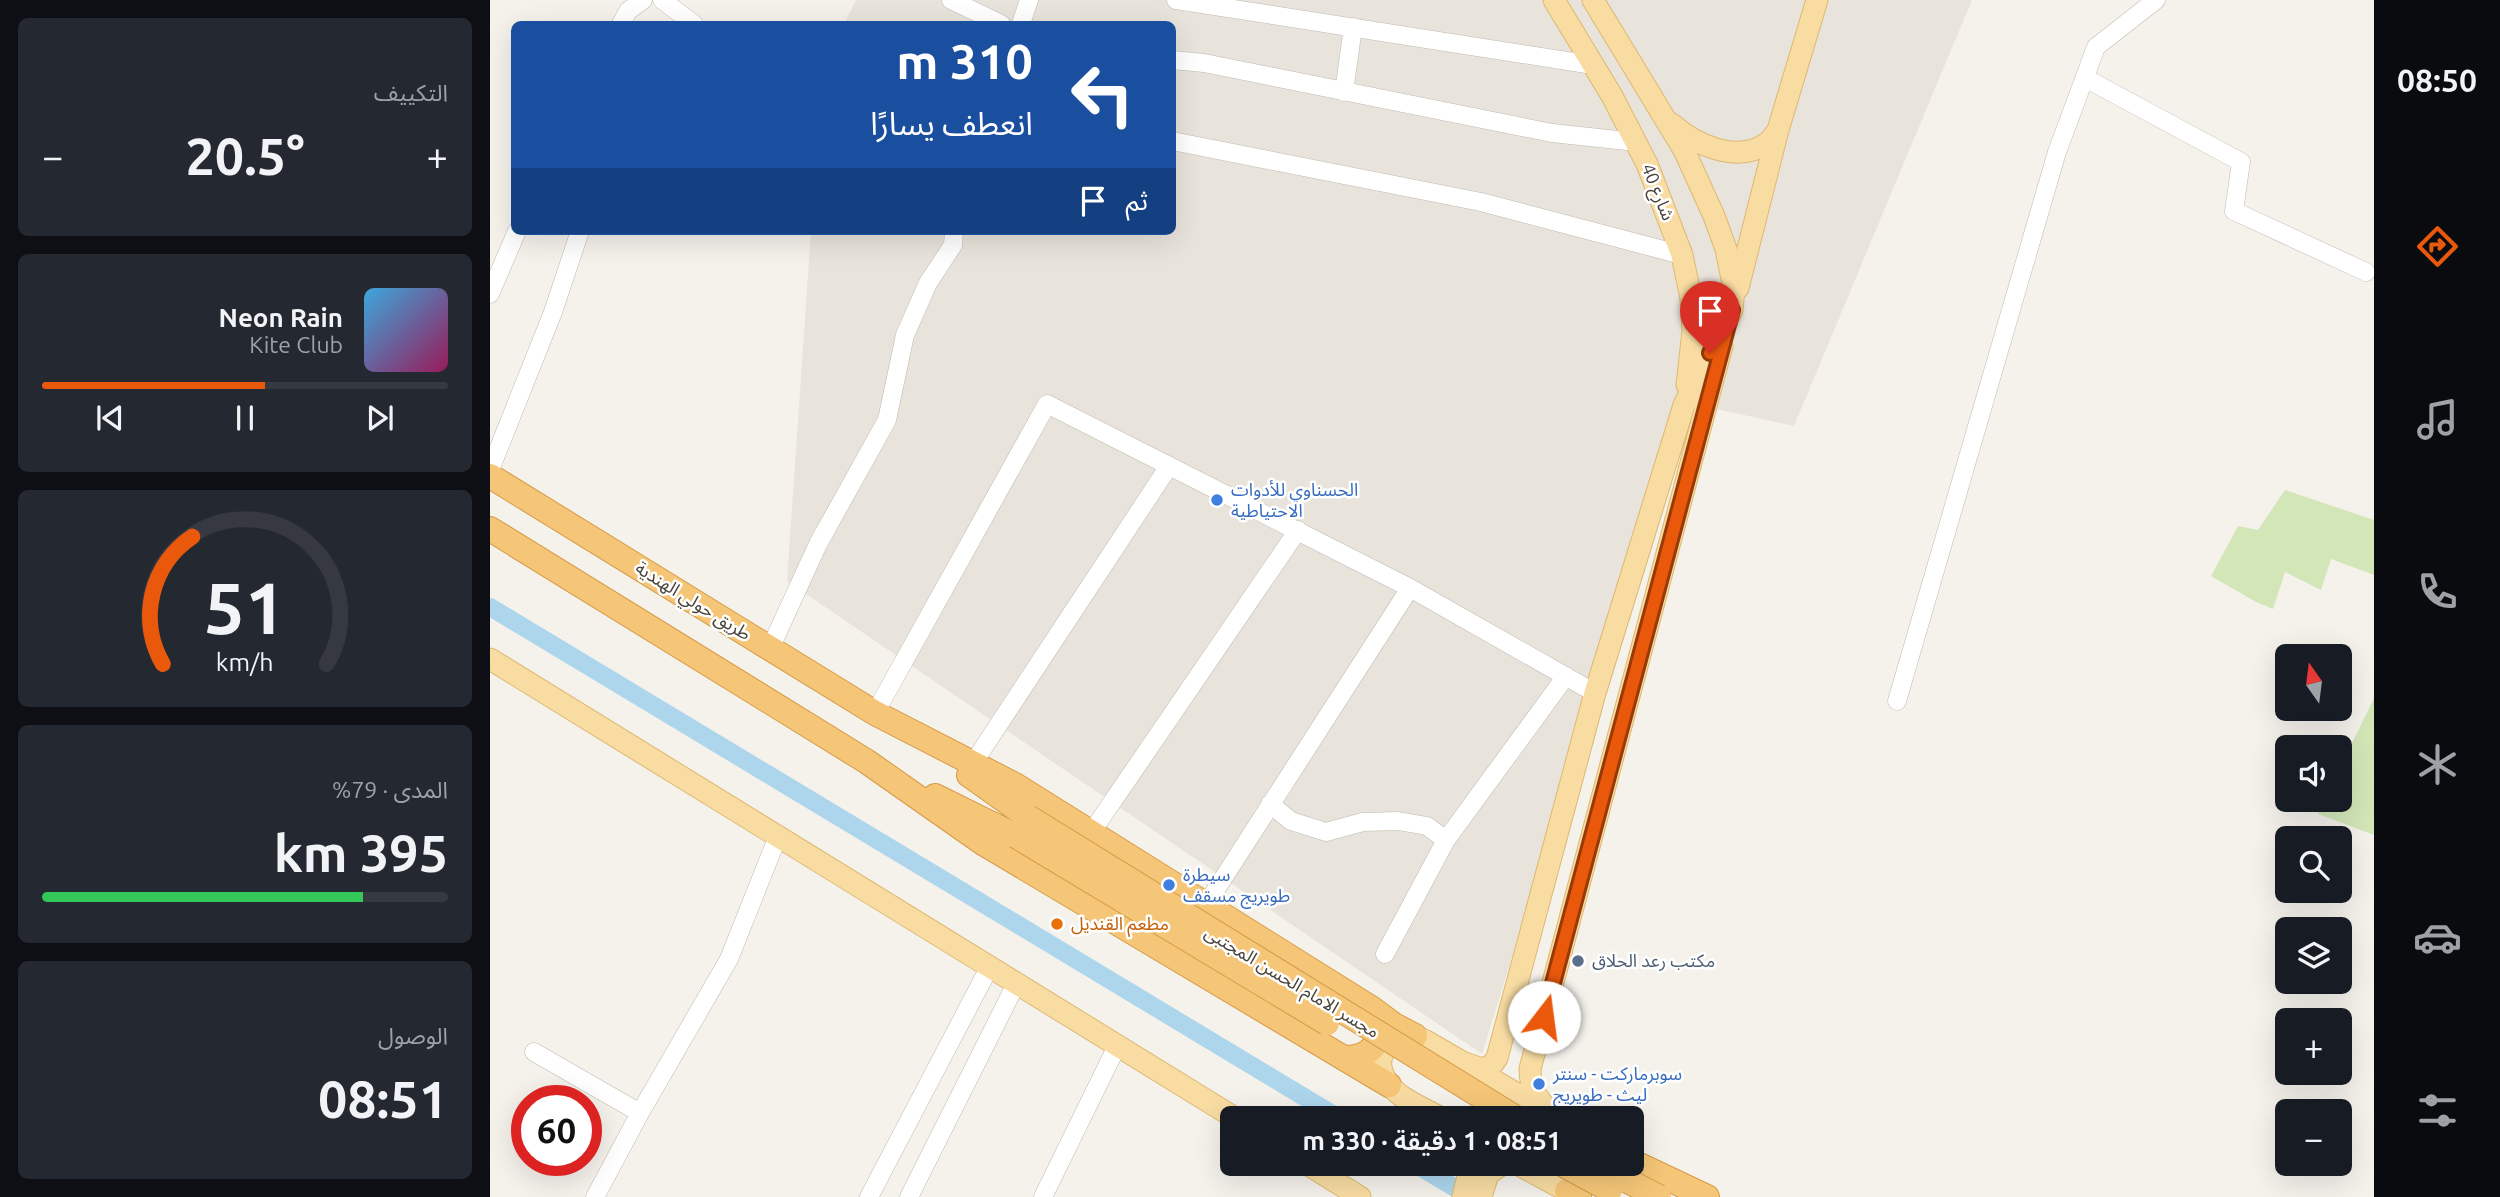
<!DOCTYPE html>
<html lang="ar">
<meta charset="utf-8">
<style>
:root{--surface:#171b24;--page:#242831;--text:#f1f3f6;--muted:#9ea1a6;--line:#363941;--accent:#ea580c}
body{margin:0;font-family:Ubuntu,"Noto Sans Arabic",sans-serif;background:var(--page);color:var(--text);direction:rtl;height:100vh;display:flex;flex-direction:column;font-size:26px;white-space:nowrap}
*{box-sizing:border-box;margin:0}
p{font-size:23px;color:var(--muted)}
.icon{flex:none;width:38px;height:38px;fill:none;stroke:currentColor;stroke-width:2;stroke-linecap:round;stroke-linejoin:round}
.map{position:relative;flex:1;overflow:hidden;direction:ltr}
.details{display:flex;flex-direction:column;gap:18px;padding:18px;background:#0d0f14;width:490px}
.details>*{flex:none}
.top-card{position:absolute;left:21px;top:21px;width:665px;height:214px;border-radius:10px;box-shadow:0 7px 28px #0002;direction:rtl;background:#1a4fa0;color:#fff;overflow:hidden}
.needle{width:46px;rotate:346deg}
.fabs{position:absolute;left:1785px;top:644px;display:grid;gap:14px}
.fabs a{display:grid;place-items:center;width:77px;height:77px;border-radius:10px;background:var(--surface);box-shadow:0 7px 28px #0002;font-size:35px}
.speed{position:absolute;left:21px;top:1085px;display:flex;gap:14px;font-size:35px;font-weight:700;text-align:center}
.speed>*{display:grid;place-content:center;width:91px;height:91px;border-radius:50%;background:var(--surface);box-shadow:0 7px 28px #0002;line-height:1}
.speed .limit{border:10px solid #d22;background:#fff;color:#111}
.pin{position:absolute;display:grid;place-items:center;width:60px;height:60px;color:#fff;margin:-72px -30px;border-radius:50% 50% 50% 0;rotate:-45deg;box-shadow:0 0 7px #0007}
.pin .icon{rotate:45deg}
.me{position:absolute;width:77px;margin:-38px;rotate:15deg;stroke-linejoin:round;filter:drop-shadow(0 0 5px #0008)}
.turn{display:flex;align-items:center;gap:24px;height:147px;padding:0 28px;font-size:32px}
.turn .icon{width:91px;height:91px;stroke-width:2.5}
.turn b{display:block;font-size:49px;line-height:60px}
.then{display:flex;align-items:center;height:66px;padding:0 28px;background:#0003;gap:14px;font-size:26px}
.big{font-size:52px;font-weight:600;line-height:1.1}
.details .widget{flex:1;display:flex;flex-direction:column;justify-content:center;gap:10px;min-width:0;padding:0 24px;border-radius:10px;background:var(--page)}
.details .dial{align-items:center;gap:0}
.dial svg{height:182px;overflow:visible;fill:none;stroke:var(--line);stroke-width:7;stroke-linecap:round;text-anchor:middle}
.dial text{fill:var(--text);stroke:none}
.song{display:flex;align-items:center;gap:21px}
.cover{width:84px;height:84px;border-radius:10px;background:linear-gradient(135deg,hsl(200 70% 55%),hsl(330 70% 35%))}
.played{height:7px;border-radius:4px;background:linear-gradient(90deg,var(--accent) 55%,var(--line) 55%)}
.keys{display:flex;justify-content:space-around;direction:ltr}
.heat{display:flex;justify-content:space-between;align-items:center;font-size:38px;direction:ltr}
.charge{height:10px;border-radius:5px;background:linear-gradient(90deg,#34c759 79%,var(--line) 0)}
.trip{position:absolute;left:730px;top:1106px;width:424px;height:70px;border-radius:10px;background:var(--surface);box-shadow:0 7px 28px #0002;font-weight:600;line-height:70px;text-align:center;direction:rtl}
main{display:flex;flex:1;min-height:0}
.tabs{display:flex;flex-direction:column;width:126px;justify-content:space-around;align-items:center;background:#090b0e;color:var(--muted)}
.tabs .icon{width:49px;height:49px}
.tabs .on{color:var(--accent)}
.tabs b{font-size:32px;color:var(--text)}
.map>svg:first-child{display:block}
</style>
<main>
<nav class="tabs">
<b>08:50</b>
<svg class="icon on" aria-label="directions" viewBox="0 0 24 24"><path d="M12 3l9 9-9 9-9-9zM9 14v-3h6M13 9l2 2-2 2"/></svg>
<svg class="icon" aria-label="music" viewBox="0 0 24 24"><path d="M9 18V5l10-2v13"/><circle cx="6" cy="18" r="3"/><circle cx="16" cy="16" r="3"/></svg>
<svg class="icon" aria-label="phone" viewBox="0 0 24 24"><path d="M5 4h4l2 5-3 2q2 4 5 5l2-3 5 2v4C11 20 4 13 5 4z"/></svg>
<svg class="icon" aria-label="climate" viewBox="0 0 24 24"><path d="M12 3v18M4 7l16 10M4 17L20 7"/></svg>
<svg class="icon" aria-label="car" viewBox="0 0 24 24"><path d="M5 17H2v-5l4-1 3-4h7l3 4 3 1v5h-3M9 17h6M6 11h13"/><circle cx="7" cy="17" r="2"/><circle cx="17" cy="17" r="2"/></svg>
<svg class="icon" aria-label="filters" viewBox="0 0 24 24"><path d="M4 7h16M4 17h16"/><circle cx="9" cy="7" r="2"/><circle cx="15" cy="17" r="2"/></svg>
</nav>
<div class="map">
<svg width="1884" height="1197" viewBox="0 0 1884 1197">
<rect width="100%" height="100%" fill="#f5f2ec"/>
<!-- residential -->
<path fill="#e9e4db" d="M366 0H1482L1304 426 1195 402 992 1054 297 581 321 231H682V24H354Z"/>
<!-- green -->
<path fill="#d3e6b8" d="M1795 490 1884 520V575L1841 559 1831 590 1795 572 1783 609 1766 602 1721 576 1748 526 1768 530Z
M1884 698V835L1828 814 1835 800H1850V768Z"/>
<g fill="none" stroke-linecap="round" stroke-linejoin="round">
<!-- canal -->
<path stroke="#add6ed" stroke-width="18" d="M0 607 849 1118
M925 1164 980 1197"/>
<defs>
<path id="minor" d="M172 0 204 24
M461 0 511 24
M686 0 1103 65
M131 24 138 11 153 0
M531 24 539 0
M682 60 714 63 1062 133 1146 142
M1595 78 1751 162 1744 211 1876 272
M854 92 863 27
M682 141 991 202 1192 255
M0 294 27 231
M0 470 63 312 90 231
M280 649 328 544 397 420 415 335 438 283 463 245 464 231
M1407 701 1567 152 1606 47 1666 0
M385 713 557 404 920 588 1105 693
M482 765 679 466
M780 804 801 821 836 832 873 822 908 821 937 826 956 840
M601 833 808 530
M716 905 920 588
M895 954 956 840 1076 676
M44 1052 150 1113
M105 1197 150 1113 239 959 288 836
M379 1197 500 966
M419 1197 527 982
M553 1197 628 1044"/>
<path id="major" d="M1064 0 1122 96 1157 164 1192 255 1201 298 1203 331 1197 385
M1182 124C1205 145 1248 164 1277 143 1281 140 1285 134 1288 130
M1248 288 1288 130 1327 0
M0 659 745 1118
M975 1063 992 1069 1002 1065 1007 1058 1105 693 1194 405 1242 310 1244 289 1236 249 1224 216 1194 150 1103 0
M1064 1116C1049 1101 1040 1091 1040 1069L1232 346
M951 1118C934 1108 906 1098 896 1080 879 1052 908 1028 936 1041L1053 1109
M817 1164 870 1197
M1027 1164 1077 1191H1091
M973 1197 981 1164
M991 1197 998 1174 1013 1164"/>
<path id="highway" d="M0 476 385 713 525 785 881 1008 904 1025 925 1036
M0 529 376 761 493 843 899 1085
M479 775 538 817
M445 796 526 836
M854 1058C881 1059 898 1038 884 1013
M1141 1161 1217 1197
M1077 1191 1089 1197"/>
</defs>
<!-- minor casing -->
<use href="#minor" stroke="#c0b9af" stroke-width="19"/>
<!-- major casing -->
<use href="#major" stroke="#ddb872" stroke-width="23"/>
<!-- highway casing -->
<use href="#highway" stroke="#d59a46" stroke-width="26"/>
<!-- minor -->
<use href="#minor" stroke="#fff" stroke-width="18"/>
<!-- major -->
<use href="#major" stroke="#f8dca2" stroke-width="21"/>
<!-- highway -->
<use href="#highway" stroke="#f5c677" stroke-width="24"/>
<defs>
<path id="highway-bridge" d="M538 817 1026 1118
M526 836 837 1023
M1072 1164 1120 1190
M1105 1164 1169 1197"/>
</defs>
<!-- highway-bridge casing -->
<use href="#highway-bridge" stroke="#d59a46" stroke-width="26" stroke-linecap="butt"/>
<!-- highway-bridge -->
<use href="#highway-bridge" stroke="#f5c677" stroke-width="24"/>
</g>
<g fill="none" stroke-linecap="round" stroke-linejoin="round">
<defs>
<path id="route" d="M1054 1017 1242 310 1220 353"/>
</defs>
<!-- route casing -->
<use href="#route" stroke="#983908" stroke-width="18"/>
<!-- route -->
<use href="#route" stroke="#ea580c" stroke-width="12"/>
</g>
<!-- markers -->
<g fill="#3f7fe0" stroke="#fff" stroke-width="2.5">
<circle cx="727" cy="500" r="7"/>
<circle cx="679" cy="885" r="7"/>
<circle cx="1049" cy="1084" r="7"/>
</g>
<circle fill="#e8710a" stroke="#fff" stroke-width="2.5" cx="567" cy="924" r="7"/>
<circle fill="#5c6f8a" stroke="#fff" stroke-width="2.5" cx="1088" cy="961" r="7"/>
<g text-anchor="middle" stroke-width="5" stroke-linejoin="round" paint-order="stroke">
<!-- street labels -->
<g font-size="18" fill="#49433a" stroke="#fff">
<text transform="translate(1168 192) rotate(68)" y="6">شارع 40</text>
<text transform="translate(203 601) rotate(32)" y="6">طريق حولي الهندية</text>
<text transform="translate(802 982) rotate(31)" y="6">مجسر الامام الحسن المجتبى</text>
</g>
<!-- shop labels -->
<g font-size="18" fill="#366cbe" stroke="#fff" text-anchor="start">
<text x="741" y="496">الحسناوي للأدوات<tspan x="741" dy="21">الاحتياطية</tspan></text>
<text x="693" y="881">سيطرة<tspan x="693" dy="21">طويريج مسقف</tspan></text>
<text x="1063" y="1080">سوبرماركت - سنتر<tspan x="1063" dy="21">ليث - طويريج</tspan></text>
</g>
<!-- food labels -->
<g font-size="18" fill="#c56008" stroke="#fff" text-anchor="start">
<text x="581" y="930">مطعم القنديل</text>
</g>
<!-- service labels -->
<g font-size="18" fill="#4e5e75" stroke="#fff" text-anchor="start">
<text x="1102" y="967">مكتب رعد الحلاق</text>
</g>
</g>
</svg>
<div class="fabs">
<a><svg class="needle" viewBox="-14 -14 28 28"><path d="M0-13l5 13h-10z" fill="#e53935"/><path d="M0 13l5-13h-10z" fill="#9ea1a6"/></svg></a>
<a><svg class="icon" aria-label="sound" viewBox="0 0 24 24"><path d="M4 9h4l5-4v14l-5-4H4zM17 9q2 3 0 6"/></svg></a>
<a><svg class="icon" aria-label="search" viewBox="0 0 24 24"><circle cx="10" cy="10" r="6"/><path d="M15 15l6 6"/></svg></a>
<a><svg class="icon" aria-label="layers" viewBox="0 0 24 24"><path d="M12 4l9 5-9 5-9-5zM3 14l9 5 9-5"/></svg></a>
<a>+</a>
<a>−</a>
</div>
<div class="speed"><div class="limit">60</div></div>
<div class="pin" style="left:1220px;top:353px;background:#d93025"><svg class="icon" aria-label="arrive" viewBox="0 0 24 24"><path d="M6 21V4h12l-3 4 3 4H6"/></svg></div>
<svg class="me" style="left:1054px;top:1017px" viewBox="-20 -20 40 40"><circle r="19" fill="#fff"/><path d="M0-13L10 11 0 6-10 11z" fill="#ea580c"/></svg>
<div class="trip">08:51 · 1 دقيقة · 330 m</div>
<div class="top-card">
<div class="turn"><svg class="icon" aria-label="left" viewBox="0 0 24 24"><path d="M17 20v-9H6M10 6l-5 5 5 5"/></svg><div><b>310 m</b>انعطف يسارًا</div></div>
<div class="then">ثم<svg class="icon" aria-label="arrive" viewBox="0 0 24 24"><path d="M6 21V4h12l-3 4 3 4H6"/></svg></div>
</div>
</div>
<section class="details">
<div class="widget"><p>التكييف</p>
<div class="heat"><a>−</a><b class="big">20.5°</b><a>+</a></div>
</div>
<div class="widget">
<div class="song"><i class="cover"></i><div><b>Neon Rain</b><p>Kite Club</p></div></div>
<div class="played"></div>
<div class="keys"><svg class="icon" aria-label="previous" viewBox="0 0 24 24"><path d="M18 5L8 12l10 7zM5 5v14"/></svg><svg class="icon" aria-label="pause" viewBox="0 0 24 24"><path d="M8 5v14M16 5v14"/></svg><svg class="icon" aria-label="next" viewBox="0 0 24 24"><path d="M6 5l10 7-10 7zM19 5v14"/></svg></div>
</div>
<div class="widget dial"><svg viewBox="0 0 100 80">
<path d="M14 69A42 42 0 1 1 86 69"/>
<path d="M14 69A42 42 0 0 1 27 13" stroke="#ea580c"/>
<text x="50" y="56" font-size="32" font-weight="700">51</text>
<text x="50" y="72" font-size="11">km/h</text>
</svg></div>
<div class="widget"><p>المدى · 79%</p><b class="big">395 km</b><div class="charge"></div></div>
<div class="widget"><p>الوصول</p><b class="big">08:51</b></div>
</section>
</main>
